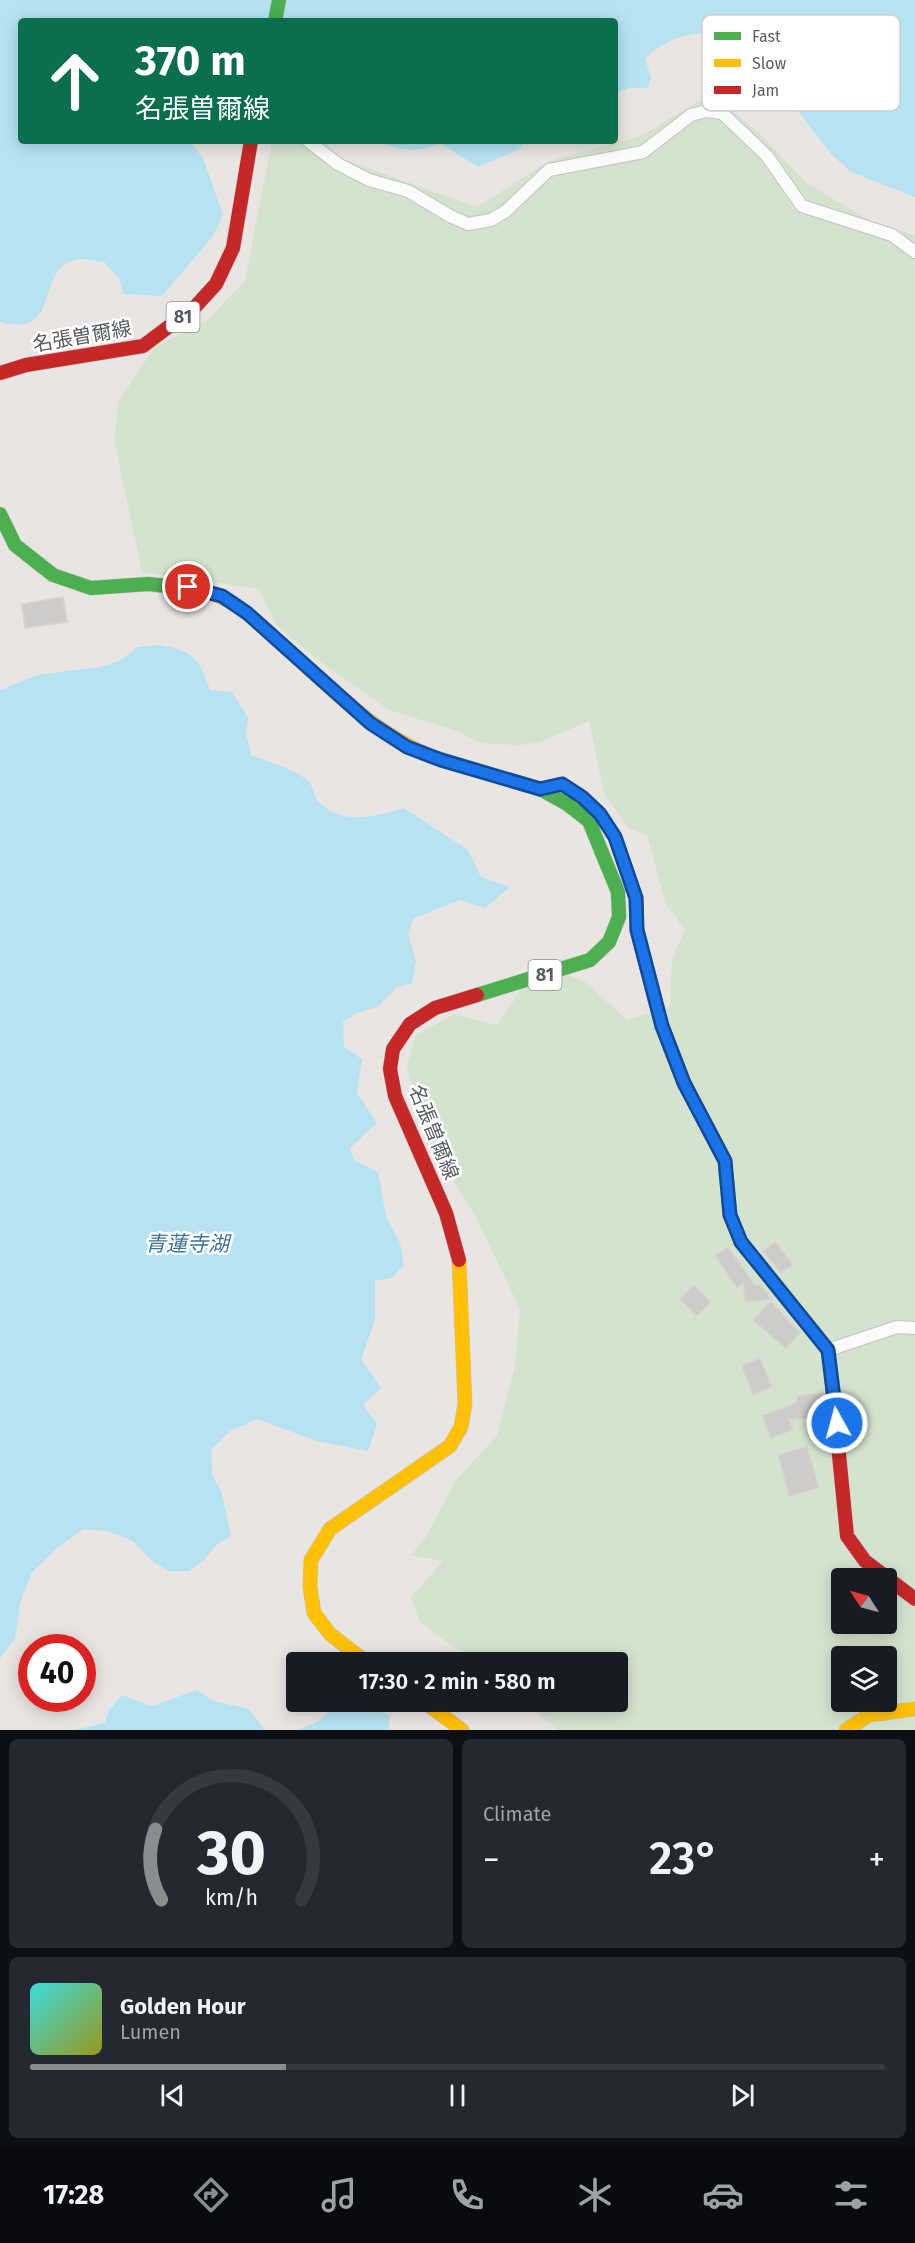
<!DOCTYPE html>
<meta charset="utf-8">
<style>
:root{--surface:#171b24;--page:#242831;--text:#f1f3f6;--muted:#9ea1a6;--line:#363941;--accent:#8a8d8e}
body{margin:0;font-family:"Fira Sans","Noto Sans JP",sans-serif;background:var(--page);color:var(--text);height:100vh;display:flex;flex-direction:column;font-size:22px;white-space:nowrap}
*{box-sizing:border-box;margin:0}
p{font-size:20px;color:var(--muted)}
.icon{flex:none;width:33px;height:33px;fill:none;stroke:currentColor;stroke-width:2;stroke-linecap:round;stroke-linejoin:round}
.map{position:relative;height:1730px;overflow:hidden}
.sheet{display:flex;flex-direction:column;gap:9px;padding:9px;background:#0d0f14;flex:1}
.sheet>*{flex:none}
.guide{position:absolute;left:18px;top:18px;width:600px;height:126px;border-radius:6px;box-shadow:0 3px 15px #0003;background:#0b6e4f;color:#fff;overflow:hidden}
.needle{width:39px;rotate:306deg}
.controls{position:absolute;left:831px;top:1568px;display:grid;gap:12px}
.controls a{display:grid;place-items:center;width:66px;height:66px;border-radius:6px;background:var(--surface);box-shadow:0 3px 15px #0003;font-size:30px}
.speed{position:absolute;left:18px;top:1634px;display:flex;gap:12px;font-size:30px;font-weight:700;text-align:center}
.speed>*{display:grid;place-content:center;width:78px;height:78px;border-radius:50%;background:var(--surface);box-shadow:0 3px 15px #0003;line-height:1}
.speed .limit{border:9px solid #d22;background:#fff;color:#111}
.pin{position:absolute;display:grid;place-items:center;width:51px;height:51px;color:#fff;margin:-26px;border:3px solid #fff;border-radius:50%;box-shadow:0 2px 6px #0007}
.me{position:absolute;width:66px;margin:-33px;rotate:353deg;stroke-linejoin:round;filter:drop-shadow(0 0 4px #0008)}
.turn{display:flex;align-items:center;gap:21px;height:126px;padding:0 18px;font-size:27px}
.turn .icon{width:78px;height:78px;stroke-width:2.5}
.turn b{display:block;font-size:42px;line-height:51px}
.big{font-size:45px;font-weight:600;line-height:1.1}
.sheet .widget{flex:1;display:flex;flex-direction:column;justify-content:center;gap:9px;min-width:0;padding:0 21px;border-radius:9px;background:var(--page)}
.sheet .dial{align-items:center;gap:0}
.dial svg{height:156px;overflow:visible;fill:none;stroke:var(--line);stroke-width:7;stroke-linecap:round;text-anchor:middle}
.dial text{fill:var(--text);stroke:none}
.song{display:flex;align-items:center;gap:18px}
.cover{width:72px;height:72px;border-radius:9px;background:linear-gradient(135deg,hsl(180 70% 55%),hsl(60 70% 35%))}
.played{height:6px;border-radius:3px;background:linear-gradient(90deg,var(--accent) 30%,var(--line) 30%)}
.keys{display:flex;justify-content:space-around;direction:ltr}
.heat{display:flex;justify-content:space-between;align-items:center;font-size:33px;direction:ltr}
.sheet .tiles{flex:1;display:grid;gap:9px;grid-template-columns:1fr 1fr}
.widget:last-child{grid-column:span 2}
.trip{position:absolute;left:286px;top:1652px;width:342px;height:60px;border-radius:6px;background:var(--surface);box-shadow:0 3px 15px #0003;font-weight:600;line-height:60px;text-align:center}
.tabs{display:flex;height:96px;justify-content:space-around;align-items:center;background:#090b0e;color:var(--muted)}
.tabs .icon{width:42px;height:42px}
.tabs .on{color:var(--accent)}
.tabs b{font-size:27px;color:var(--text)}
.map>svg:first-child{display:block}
</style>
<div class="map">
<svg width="915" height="1730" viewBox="0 0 915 1730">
<rect width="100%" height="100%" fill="#e8e5e2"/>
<!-- green -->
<path fill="#d4e3ce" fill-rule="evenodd" d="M712 93 761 135 804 181 875 224 915 235V1730H558L524 1701H618V1662H474L420 1622 411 1597 443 1561 411 1555 427 1536 455 1481 497 1436 515 1366 520 1309 477 1219 422 1128 407 1066 415 1036 454 1014 497 1025 539 964 584 981 627 1020 670 1007 672 960 685 930 666 904 647 835 628 828 604 794 589 721 540 742 520 745 480 743 457 731 389 710 317 659 276 625 259 589 142 572 114 439 119 401 154 348 208 319 245 281 272 141H292L477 207 549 161 641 136ZM842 1578H886V1623H842ZM842 1656H886V1701H842Z"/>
<!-- water -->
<path fill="#b6e2f2" d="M0 0H915V197L851 172 831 154 797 109 773 106 759 91 755 70 743 42C703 28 679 30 645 58L651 78 648 88H629L615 94V21H21V141H189L203 158 223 215 213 236 162 296 124 294 119 278 104 262C96 261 87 259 80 259 32 264 65 340 0 322Z
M381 141H524L518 150 478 167 440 143C418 152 403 153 381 141Z
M160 645C193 651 199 658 210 690L232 692 248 718 246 733 251 755C266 761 300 771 310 783 313 787 313 795 317 800 339 826 375 817 404 808L468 850 481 877 510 887 485 908 460 900 414 918 408 933 416 961 412 983 396 988 379 1006 357 1013 343 1022 344 1047 362 1059 357 1093 377 1123 350 1148 354 1160 378 1172 386 1217 400 1243 404 1265 392 1278 375 1281V1320L361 1359 381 1388 363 1405 377 1424 368 1451 317 1441 257 1419 230 1431 211 1450 212 1475 221 1491 231 1536 216 1545 204 1560 189 1571H168L151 1560 133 1541 108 1531 83 1529 56 1549 32 1572 20 1603 15 1639 0 1658V690L38 675 100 667 119 661 138 647Z
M197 1690 213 1701 249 1709 265 1730H75L105 1723 109 1710 122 1695 152 1706Z
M334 1708C357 1713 369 1705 390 1716L388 1730H297L317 1722Z"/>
<!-- building -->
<path fill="#cecccb" stroke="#d7d4d2" stroke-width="1.5" d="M63 597 67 622 25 628 22 604Z
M775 1242 793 1264 781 1273 763 1251Z
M728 1247 755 1285H761L772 1299 745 1302 743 1283 737 1288 715 1256Z
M694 1285 711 1302 696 1316 680 1299Z
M771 1301 800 1333 786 1349 753 1320Z
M760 1358 772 1387 753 1395 741 1366Z
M822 1393 825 1416 789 1420 793 1430 771 1438 762 1416 797 1402V1396Z
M807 1446 819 1488 789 1496 778 1455Z"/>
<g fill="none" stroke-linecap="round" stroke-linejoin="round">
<defs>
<path id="street" d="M308 141 338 164 369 180 408 191 450 216 468 224 491 220 506 211 549 170 643 152 691 115 706 111 722 113 767 156 802 206 892 235 915 252
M828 1350 897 1327 915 1328"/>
<path id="fast" d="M275 21 279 0
M0 514 15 545 53 575 91 588 148 584 197 589
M433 757 540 789 567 804 589 821 618 892 619 917 609 942 590 960 477 995"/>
<path id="slow" d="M197 589C236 598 255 620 284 646 330 687 374 734 433 757
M685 1085 725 1161 730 1215 741 1242 828 1350 832 1383
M366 1662 330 1634 314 1613 310 1587 311 1560 330 1529 450 1446 461 1427 465 1404 459 1260
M423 1701 462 1730
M846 1730 869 1715 915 1709"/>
<path id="jam" d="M0 373 26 365 143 346 195 307 216 284 233 248 251 141
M540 789 562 784 582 797 600 814 615 837 636 898 637 930 662 1026 685 1085
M459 1260 446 1213 395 1096 390 1069 393 1049 410 1024 435 1008 477 995
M832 1383 847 1536 865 1561 915 1599"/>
</defs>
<!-- street casing -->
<use href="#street" stroke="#c3c3c3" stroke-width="14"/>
<!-- fast casing -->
<use href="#fast" stroke="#c3c3c3" stroke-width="15"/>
<!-- slow casing -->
<use href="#slow" stroke="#c3c3c3" stroke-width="15"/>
<!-- jam casing -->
<use href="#jam" stroke="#c3c3c3" stroke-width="15"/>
<!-- street -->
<use href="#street" stroke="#fcfbfb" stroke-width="12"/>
<!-- fast -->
<use href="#fast" stroke="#4caf50" stroke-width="14"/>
<!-- slow -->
<use href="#slow" stroke="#ffc107" stroke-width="14"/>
<!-- jam -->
<use href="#jam" stroke="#c62828" stroke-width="14"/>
</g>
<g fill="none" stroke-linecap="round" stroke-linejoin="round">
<defs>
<path id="route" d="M188 587 222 596 247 613 370 723 407 747 441 760 540 789 562 784 582 797 600 814 615 837 636 898 637 930 662 1026 684 1083 725 1161 730 1215 741 1242 828 1350 837 1423"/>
</defs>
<!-- route casing -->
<use href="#route" stroke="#114b97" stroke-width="15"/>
<!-- route -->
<use href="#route" stroke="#1a73e8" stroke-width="10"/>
</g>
<g text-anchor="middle" stroke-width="5" stroke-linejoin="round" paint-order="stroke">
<!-- shield labels -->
<g fill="#fff" stroke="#8a8e90" stroke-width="1.5">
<rect x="166.5" y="302" width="33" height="30" rx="4.5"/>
<rect x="528.5" y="960" width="33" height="30" rx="4.5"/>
</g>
<g font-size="18" font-weight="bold" fill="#585d60">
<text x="183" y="323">81</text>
<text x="545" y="981">81</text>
</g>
<!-- street labels -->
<g font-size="20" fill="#585d60" stroke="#fff">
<text transform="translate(82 336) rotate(-10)" y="7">名張曽爾線</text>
<text transform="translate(434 1132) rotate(68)" y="7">名張曽爾線</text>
</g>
<!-- water labels -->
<g font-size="21" font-style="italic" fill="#3b7798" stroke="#fff">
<text x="187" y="1251">青蓮寺湖</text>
</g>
</g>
<!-- legend -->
<rect x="702" y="15" width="198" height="96" rx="9" fill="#fff" stroke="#cdcecf" stroke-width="1.5"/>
<rect x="714" y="32" width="27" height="8" fill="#4caf50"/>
<rect x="714" y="59" width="27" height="8" fill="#ffc107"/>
<rect x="714" y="86" width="27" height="8" fill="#c62828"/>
<g font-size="16" fill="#585d60">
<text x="752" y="42">Fast</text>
<text x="752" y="69">Slow</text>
<text x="752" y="96">Jam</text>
</g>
</svg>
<div class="controls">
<a><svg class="needle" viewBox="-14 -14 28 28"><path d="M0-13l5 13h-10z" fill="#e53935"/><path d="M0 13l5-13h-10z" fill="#9ea1a6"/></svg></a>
<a><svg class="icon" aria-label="layers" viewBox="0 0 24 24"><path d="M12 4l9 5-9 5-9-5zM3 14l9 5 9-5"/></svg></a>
</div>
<div class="speed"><div class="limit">40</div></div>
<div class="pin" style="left:188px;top:587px;background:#d93025"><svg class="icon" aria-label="arrive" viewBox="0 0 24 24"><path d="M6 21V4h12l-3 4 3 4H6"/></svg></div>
<svg class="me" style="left:837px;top:1423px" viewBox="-20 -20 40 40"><circle r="17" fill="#1a73e8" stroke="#fff" stroke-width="3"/><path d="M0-11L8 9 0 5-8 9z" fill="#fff"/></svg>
<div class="trip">17:30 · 2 min · 580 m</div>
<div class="guide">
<div class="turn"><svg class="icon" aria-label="ahead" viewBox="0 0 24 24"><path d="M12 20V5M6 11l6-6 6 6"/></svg><div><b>370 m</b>名張曽爾線</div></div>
</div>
</div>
<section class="sheet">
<div class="tiles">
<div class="widget dial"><svg viewBox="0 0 100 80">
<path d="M14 69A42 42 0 1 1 86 69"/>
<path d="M14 69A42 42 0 0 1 11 33" stroke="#8a8d8e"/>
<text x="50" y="56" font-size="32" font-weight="700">30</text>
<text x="50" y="72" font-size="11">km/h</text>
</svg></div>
<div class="widget"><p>Climate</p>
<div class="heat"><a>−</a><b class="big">23°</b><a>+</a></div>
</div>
<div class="widget">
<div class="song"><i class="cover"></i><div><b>Golden Hour</b><p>Lumen</p></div></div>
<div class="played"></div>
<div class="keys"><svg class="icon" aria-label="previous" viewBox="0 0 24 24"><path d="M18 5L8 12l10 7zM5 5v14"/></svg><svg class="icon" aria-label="pause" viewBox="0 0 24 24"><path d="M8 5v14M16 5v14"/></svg><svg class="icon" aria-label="next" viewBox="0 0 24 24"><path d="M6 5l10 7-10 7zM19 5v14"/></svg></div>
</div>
</div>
</section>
<nav class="tabs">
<b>17:28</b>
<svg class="icon on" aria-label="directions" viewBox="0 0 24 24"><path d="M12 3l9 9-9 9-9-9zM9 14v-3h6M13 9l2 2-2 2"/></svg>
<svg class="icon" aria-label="music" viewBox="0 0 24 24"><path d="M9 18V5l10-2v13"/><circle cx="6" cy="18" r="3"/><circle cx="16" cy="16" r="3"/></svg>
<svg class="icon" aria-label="phone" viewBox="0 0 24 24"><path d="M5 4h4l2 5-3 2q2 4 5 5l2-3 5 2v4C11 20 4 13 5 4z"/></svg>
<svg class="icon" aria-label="climate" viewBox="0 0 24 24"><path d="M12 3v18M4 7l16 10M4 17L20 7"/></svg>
<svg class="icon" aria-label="car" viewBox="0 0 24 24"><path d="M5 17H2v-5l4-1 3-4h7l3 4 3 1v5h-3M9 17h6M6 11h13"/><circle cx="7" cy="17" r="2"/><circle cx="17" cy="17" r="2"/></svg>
<svg class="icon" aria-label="filters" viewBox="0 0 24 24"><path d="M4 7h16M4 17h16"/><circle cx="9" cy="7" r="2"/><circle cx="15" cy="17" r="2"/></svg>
</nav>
